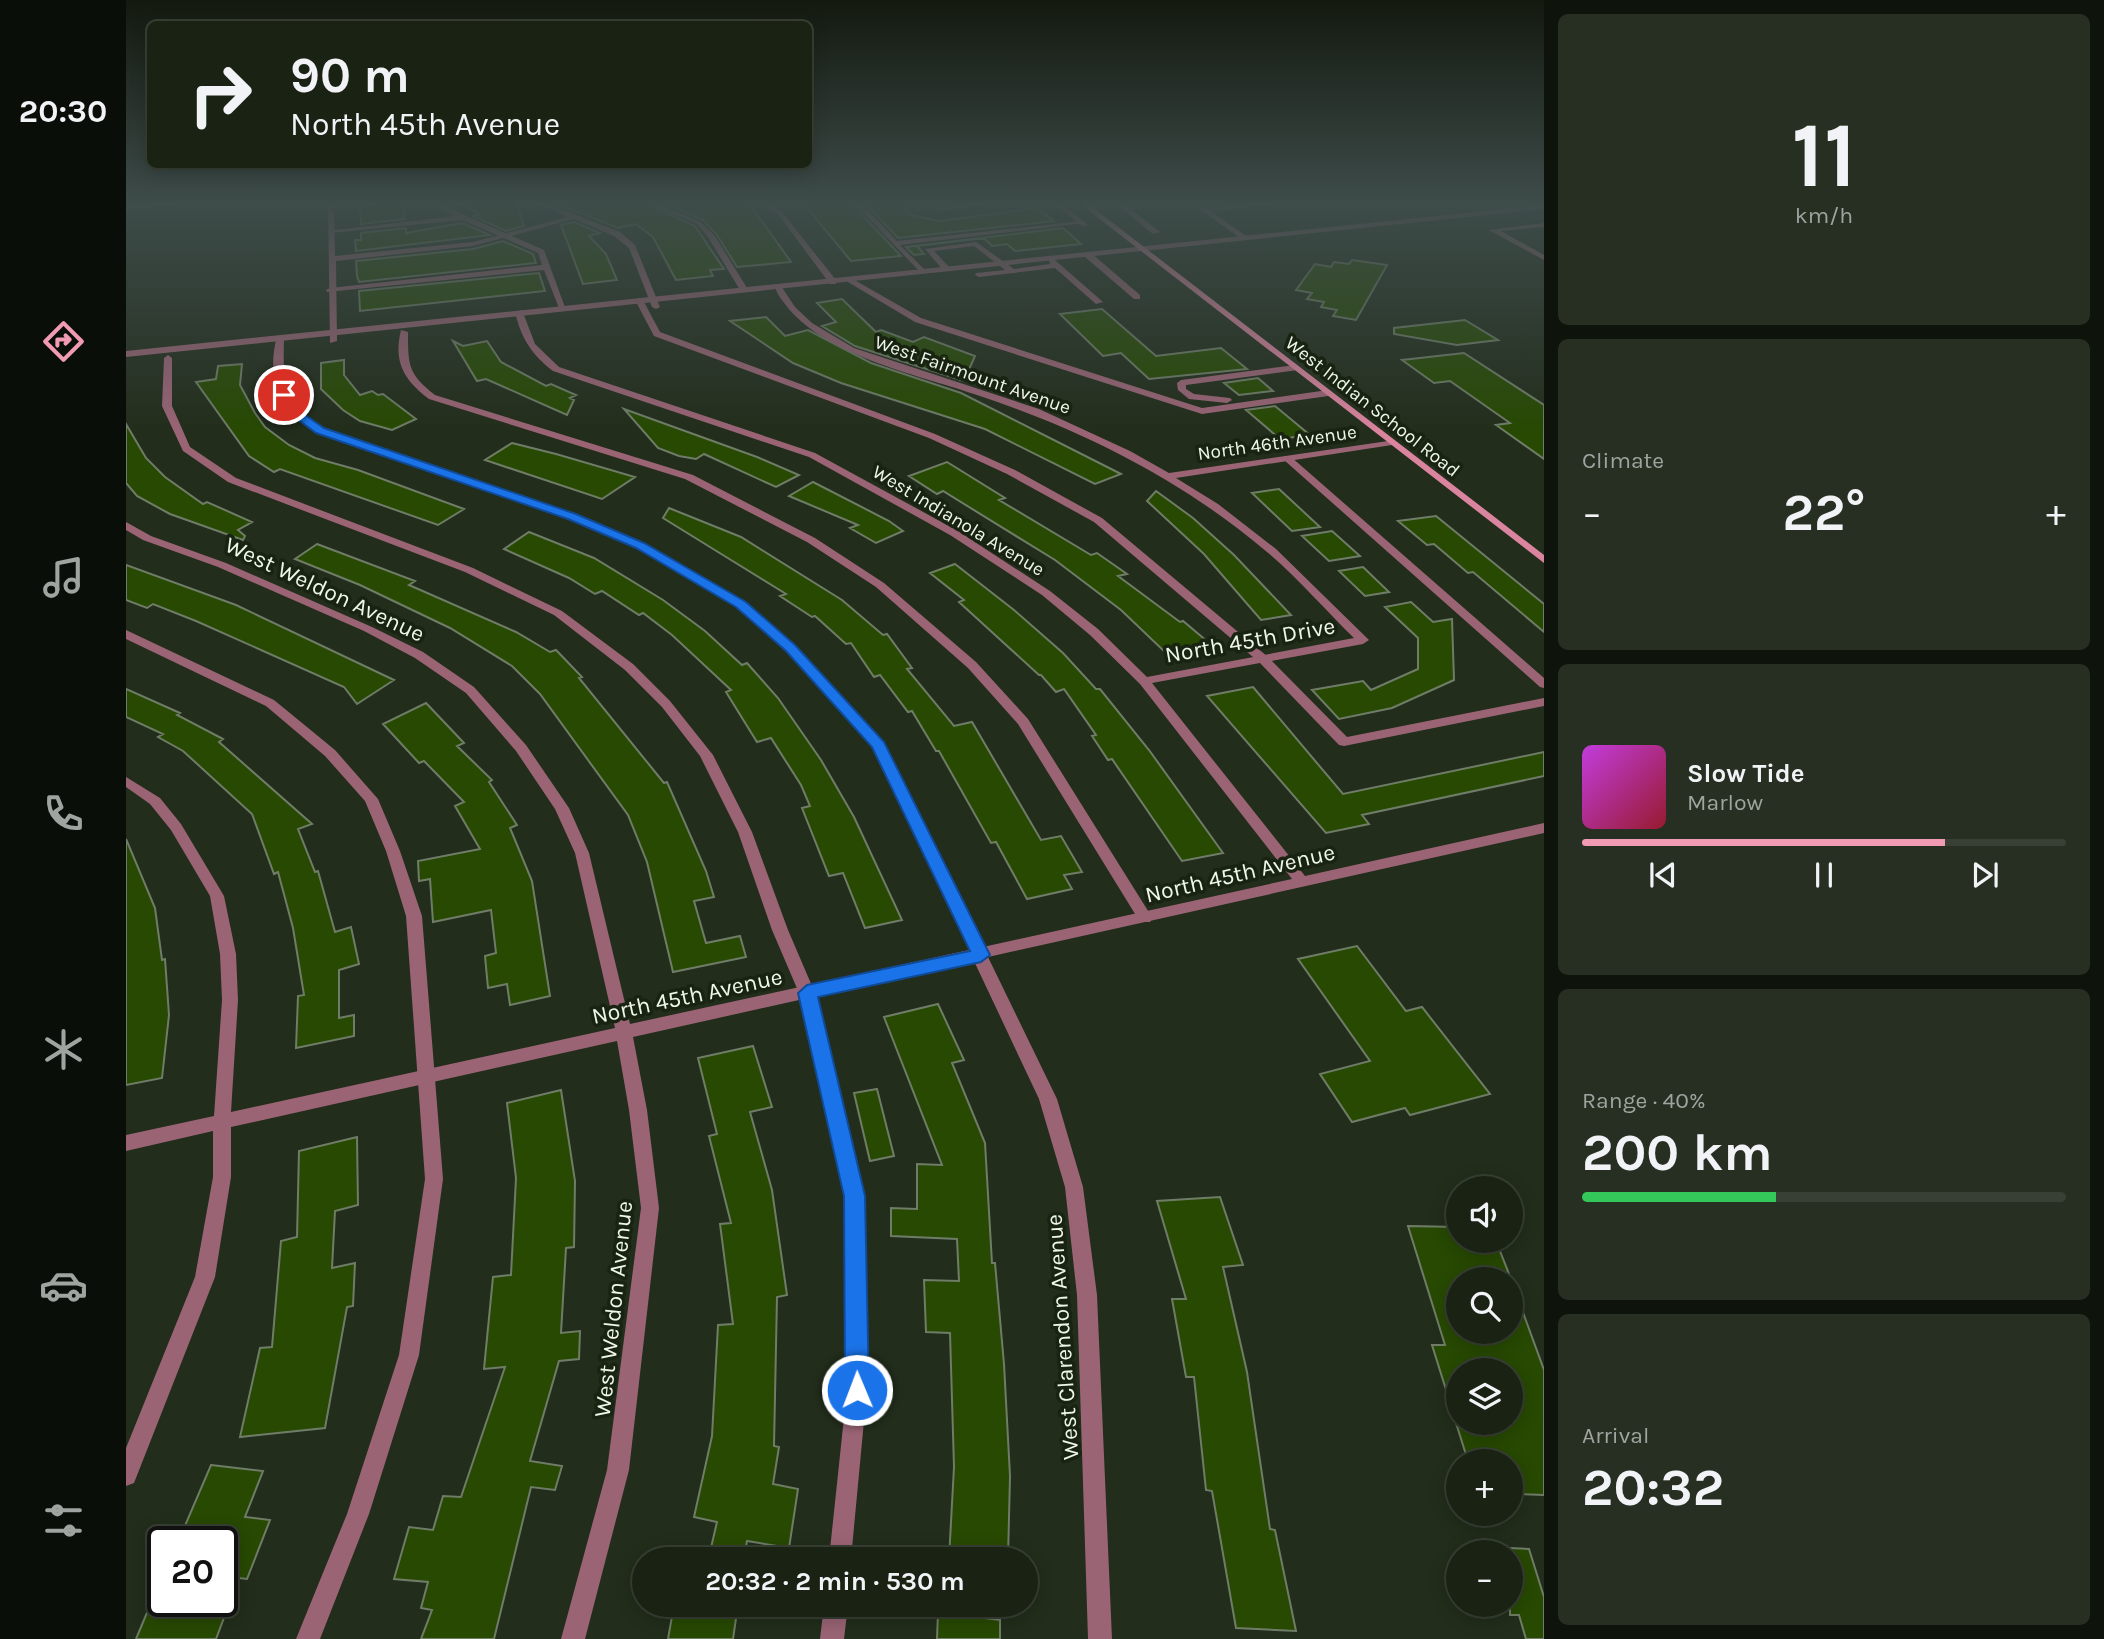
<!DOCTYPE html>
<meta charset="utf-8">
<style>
:root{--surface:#1a2214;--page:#272f22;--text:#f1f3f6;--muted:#9fa4a0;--line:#383f34;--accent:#f09ab4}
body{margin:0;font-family:Karla,sans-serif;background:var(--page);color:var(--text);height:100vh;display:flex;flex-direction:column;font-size:26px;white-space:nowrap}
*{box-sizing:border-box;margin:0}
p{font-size:23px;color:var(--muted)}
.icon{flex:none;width:38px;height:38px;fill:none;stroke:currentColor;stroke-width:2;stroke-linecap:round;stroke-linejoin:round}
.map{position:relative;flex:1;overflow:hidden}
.panel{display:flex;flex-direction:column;gap:14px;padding:14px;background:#0e130b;width:560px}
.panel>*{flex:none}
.top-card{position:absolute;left:21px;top:21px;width:665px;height:147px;border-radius:10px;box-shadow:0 4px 18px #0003,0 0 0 2px var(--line);background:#1a2214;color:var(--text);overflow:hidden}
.tools{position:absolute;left:1320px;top:1176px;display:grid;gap:14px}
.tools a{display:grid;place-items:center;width:77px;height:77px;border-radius:50%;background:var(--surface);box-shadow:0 4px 18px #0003,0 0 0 2px var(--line);font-size:35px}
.speed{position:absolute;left:21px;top:1526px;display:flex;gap:14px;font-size:35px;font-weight:700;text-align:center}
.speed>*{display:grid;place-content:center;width:91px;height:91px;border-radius:50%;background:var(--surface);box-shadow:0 4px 18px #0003,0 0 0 2px var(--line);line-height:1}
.speed .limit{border:4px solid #111;border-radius:10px;background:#fff;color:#111}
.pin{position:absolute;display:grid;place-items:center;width:60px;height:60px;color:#fff;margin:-30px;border:4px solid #fff;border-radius:50%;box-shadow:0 2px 7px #0007}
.me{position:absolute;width:77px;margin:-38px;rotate:359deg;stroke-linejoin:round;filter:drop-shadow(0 0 5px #0008)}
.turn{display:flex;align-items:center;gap:24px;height:147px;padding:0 28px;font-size:32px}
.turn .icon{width:91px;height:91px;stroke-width:2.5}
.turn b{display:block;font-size:49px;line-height:60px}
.big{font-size:52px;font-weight:700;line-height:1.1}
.panel .widget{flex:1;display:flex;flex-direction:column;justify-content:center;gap:10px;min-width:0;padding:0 24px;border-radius:10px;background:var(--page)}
.panel .dial{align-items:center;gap:0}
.dial b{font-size:91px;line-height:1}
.song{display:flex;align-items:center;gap:21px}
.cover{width:84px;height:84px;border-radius:10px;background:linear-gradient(135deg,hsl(290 70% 55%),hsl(350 70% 35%))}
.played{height:7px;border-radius:4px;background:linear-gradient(90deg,var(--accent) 75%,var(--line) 75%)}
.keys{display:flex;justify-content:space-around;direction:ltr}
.heat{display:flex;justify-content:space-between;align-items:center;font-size:38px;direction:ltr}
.charge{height:10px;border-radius:5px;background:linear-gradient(90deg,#34c759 40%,var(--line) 0)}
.trip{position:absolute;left:506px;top:1547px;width:406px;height:70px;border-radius:35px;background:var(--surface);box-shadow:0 4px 18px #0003,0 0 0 2px var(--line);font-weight:700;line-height:70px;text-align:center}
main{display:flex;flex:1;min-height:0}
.tabs{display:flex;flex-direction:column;width:126px;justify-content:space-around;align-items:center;background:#0a0e08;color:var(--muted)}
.tabs .icon{width:49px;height:49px}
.tabs .selected{color:var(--accent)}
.tabs b{font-size:32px;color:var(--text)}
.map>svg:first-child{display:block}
</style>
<main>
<nav class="tabs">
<b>20:30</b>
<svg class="icon selected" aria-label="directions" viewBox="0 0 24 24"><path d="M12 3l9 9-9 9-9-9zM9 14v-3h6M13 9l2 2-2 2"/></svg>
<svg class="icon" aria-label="music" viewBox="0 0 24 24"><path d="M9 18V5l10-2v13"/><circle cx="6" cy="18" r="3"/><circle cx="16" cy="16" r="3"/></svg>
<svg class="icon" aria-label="phone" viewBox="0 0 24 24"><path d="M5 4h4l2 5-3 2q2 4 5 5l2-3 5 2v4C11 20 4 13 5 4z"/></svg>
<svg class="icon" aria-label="climate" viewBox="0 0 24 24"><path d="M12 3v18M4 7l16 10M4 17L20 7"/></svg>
<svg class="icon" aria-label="car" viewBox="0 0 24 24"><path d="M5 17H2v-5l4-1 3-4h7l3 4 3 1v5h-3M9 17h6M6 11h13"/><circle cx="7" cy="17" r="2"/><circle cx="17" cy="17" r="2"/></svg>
<svg class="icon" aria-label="filters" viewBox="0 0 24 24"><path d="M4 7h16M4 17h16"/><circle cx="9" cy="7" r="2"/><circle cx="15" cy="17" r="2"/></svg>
</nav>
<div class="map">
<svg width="1418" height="1639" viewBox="0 0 1418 1639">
<rect width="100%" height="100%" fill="#222d1b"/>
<!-- building -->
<path fill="#274902" stroke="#6f7c67" stroke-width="2" d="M249 203H277L279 219 235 224 234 206Z
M334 203H391L398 226 380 231 347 216 354 214Z
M428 203H520L569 226 598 269 584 270 587 276 550 280 527 237 510 224 492 228Z
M538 203H623L665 262 611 267 591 235 577 220Z
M677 203H725L775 256 725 261Z
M739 203H777L782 214 813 221 911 208 928 221 772 238Z
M448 222 474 233 463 236 480 254 491 280 457 284 435 225Z
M336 223 364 235 230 251 229 240H235V233L280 228V233Z
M937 228 955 244 889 251 881 244 866 246 859 239H850L791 246 798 254 788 255 780 247Z
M377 241 407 254 410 263 233 282 231 276 230 261 347 249Z
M1226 260 1261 265 1230 320 1207 316 1211 310 1195 307 1198 302 1181 299 1186 293 1170 290 1189 264 1205 267 1208 262 1223 264Z
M413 273 419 291 234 311 233 291Z
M716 299 750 332 755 330 787 342 798 337 849 356 838 381 729 346 696 326 710 322 691 303Z
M976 309 1030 356 1095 348 1121 369 1023 379 995 353 977 356 934 314Z
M640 317 659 336 682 330 745 363 835 393 995 474 969 484 859 429 715 383 667 363 604 321Z
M1339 320 1372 340 1331 345 1268 334V328Z
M327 341 337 346 361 341 375 362 420 386 425 384 450 395 444 398 448 400 441 415 360 379 351 381Z
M1338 353 1418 405V459L1370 425 1384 423 1324 381 1308 383 1276 360Z
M218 360V375L234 395 246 391 252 395 257 394 290 419 266 430 234 421 217 410 195 389V363Z
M116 364 114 385 129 413 139 427 163 445 189 458 232 470 338 509 312 525 154 469 148 472 123 456 70 382 90 379 92 366Z
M1132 378 1147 391 1113 395 1098 383Z
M1149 406 1184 435 1154 439 1120 410Z
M498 409 631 457 673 475 650 487 578 454 570 459 553 456 532 448Z
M0 424 20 458 39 477 77 504 81 502 126 522 112 530 119 536 117 540 44 514 11 496 0 483Z
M386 443 430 454 509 477 476 499 359 460Z
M821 462 879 498 873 500 965 555 971 553 1001 574 992 576 1054 622 1057 621 1082 642 1041 654 995 610 929 560 817 491 811 494 783 476Z
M687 482 763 521 777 531 750 543 724 528 732 525 663 496Z
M1153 489 1194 527 1166 531 1126 493Z
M1030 491 1067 518 1108 555 1165 615 1135 620 1078 554 1021 501Z
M543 508 615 537 716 600 757 635 761 634 786 668 781 669 828 726 846 722 915 840 935 836 956 872 938 875 946 889 901 899 870 842 865 843 813 751H810L786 711 782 712 754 675 748 677 725 643 720 644 689 616 686 617 654 596 660 594 537 518Z
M1310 516 1418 604V632L1347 572 1342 573 1308 544 1301 545 1272 521Z
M1206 531 1234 556 1203 561 1176 536Z
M403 532 468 558 537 600 579 631 616 665 621 663 652 698 695 760 728 817 776 920 739 928 717 873 703 876 676 808 684 806 675 785 645 738 631 742 600 692 605 690 546 635 517 613 513 615 476 591 469 594 443 578 378 549Z
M191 544 289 581 283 585 390 632 424 652 430 650 456 677 453 678 538 783 541 782 580 871 588 897 568 901 580 943 614 936 620 957 547 972 521 862 502 815 414 694 386 666 324 628 234 585 169 559Z
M829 564 888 610 937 653 970 689H974L1023 750 1097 853 1056 861 986 759 982 760 966 736 970 735 938 689 930 692 915 675H913L833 602 838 600 804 573Z
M0 565 110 605 268 680 231 704 218 687 70 621 27 604 21 608 0 600Z
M1237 567 1263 592 1239 596 1213 571Z
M1285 602 1307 622 1326 619 1328 680 1266 708 1213 719 1186 690 1237 681 1245 690 1292 669V638L1259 607Z
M1127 687 1217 794 1418 752V776L1236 815 1243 824 1200 833 1081 696Z
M0 689 54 713 51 715 97 739 93 742 186 824 172 829 189 872 192 871 209 932 225 927 233 964 213 970V1018L228 1015V1036L170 1048 172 996 178 995 167 928 152 872 148 874 126 814 57 751 32 737 37 734 0 717Z
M300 703 338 743 331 746 366 780 363 782 391 825 384 828 406 881 424 996 384 1005 381 984 362 988 359 956 370 953 365 910 307 922 304 879 293 881 292 861 354 849 329 806 338 802 298 761 293 763 257 724Z
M0 839 29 908 36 960 39 959 43 1015 36 1078 0 1085Z
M1231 946 1280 1011 1296 1007 1364 1094 1284 1115 1279 1108 1226 1122 1194 1074 1244 1061 1172 959Z
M812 1004 838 1060 826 1063 859 1143 866 1263H869L878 1364 884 1476 882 1559H823L828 1467 824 1333 800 1332 798 1280 833 1281 831 1239 765 1236V1208L791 1209V1164L816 1165 758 1017Z
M627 1046 646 1107 624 1112 646 1190 661 1295 651 1297 648 1446 653 1447 647 1484 672 1489 663 1548 621 1541 618 1558 584 1552 591 1522 568 1517 586 1436 592 1325 607 1324 594 1224 605 1223 583 1136 591 1134 572 1058Z
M751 1089 768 1156 744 1161 728 1093Z
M435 1090 449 1181 448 1247 440 1248 435 1333 454 1331 453 1359 433 1361 404 1461 436 1466 429 1490 405 1487 368 1639H295L306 1610 295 1608 302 1582 268 1579 283 1527 307 1530 317 1496 335 1497 379 1367 358 1369 367 1277 385 1275 390 1178 381 1103Z
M231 1137 232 1205 209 1211 206 1268 229 1263 227 1306 221 1307 199 1428 114 1437 134 1348 146 1347 155 1241 171 1237 173 1151Z
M1094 1197 1117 1265 1097 1267 1121 1372 1144 1529 1149 1530 1170 1631 1110 1628 1086 1491 1080 1490 1068 1377H1060L1046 1299H1060L1031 1201Z
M1282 1226 1332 1227V1241H1370L1385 1279H1332V1332H1384L1387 1285 1418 1370V1495L1393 1494 1384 1461H1342L1330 1423H1384V1370H1332V1411L1327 1412 1306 1345H1319Z
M85 1465 137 1471 119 1517 144 1520 121 1579 113 1578 90 1639H10L25 1603 96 1611V1542H52Z
M1384 1548 1403 1549 1418 1597V1639H1400L1393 1615H1384Z
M548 1605H612L607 1639H542Z
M812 1612 874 1620V1639H811Z"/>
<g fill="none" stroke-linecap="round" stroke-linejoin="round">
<!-- service -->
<path fill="#9a6475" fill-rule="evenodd" d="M31 203H59L0 210V206Z
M302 203H311L418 250 440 310 433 308 418 270 201 292 200 290 204 288 416 265 412 253 336 220 205 233 201 231 329 216Z
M522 203H531L575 222 589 236 621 288 620 290H614L582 237 571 224Z
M728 203H735L771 241 956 221 960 223 774 245 799 270 800 272 796 274Z
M1065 203H1073L1081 209 1129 203H1151L1086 212 1120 236 1117 240Z
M1418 223V227L1375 231 1418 255V260L1363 230Z
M850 242 888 269 924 264 923 260H929L977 302 970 304 929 268 853 277 849 275 850 273 879 270 848 246 808 251 825 269 818 271 799 249Z
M958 252H964L1014 295V299H1008L958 256Z
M725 278 795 318 1076 408 1202 390 1206 393 1202 396 1076 414 789 322 722 282 721 280Z
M513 298 517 300 534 332 809 434 889 470 976 518 1142 657 1221 737 1418 698V706L1218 746 1213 745 1134 663 968 522 881 474 803 438 528 336 509 300Z
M275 330 282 332C282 365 282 374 309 395L567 475 689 538 758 583 850 662 902 719 1024 914 1027 918 1024 922H1014L892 724 842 668 750 587 681 542 559 479 303 399C278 380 267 362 275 330Z
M42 355 46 358V406L64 447 110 478 347 568 436 611 507 664 544 701 587 755 626 832 662 930 689 993 738 1196 741 1389 725 1559H703L721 1389 720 1196 673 993 646 930 612 832 574 756 536 707 499 670 428 615 339 572 102 482 57 451 36 406 38 358Z
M1169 365 1172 366V370L1060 385V389L1068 394 1104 398 1106 400 1101 403 1063 399 1052 390 1051 383 1055 380Z
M1158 456H1164L1418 678V688L1414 687 1158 460Z
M0 630 148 700 209 750 252 799 274 851 296 916 317 1179 293 1355 243 1514 194 1639H170L221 1514 273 1355 299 1179 280 916 260 851 239 801 199 756 140 706 0 639Z
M698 1605H722L718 1639H694Z"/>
<!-- minor -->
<path fill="#9a6475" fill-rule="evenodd" d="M202 203H208L209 256 347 242 442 217 410 203H420L494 232 509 245 534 307 530 309 526 307 503 248 488 236 448 219 347 246 210 261 211 341 204 343Z
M632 203H641L656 212 710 280V284H704L652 214Z
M847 203H871L812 211 809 209Z
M928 203H935L962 225 956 226Z
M989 203H997L1034 232 1027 234Z
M649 286H655L669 307 686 323 728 348 913 409 1004 451 1043 473 1269 440V444L1266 445 1050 478 1092 504 1150 549 1243 640 1237 644 1026 683 1179 876 1418 823V833L862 957 931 1099 957 1187 971 1295 986 1639H962L951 1295 939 1187 913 1099 848 961 507 1037 521 1110 533 1208 503 1470 459 1639H435L481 1470 515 1208 503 1110 491 1041 105 1127V1177L89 1277 8 1483 0 1486V1448L69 1277 87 1177V1131L0 1151V1135L88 1116 96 1000 94 954 84 896 45 830 24 804 0 787V777L34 798 55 824 98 896 110 954 112 1000 105 1112 489 1028 449 853 429 809 390 751 340 693 289 658 238 631 92 567 17 540 0 530V522L25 536 100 563 246 627 297 652 348 687 400 745 443 808 463 853 504 1024 843 950 747 747 661 651 611 606 510 548 442 518 191 433C156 406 139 382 151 336L158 338C157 388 157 398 197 429L450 514 518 544 619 602 669 645 758 742 857 947 1166 879 1014 684 964 635 916 595 824 535 683 457 427 371C406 355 395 338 389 312L396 310 409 344 433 367 689 453 832 531 924 591 972 629 1021 677 1228 638C1199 610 1172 578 1141 552 1055 479 955 429 848 394 789 374 697 355 659 304 654 298 650 292 649 286Z"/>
<!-- tertiary -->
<path fill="#9a6475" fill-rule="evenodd" d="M1418 205V209L0 357V351Z"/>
<!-- secondary -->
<path fill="#db849f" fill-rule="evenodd" d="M953 203H961L1418 555V563Z"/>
</g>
<!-- sky -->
<linearGradient id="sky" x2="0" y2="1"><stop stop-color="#13190f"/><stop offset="0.47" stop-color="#3e4c4a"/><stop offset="1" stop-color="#3e4c4a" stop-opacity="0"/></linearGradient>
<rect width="1418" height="433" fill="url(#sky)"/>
<!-- route -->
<path fill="#1a73e8" stroke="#114b97" stroke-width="2" d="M154 393H161L178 414 198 428 450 514 518 543 620 602 669 645 758 742 864 955 855 962 692 997 739 1196 743 1390 739 1398 731 1401 723 1398 719 1390 718 1196 672 993 681 985 844 951 746 747 660 651 610 607 510 548 442 519 190 433 170 418Z"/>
<g text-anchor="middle" stroke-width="7" stroke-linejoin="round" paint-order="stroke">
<!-- far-street labels -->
<g font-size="19" fill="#eff6ea" stroke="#192312">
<text transform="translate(847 374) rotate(19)" y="7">West Fairmount Avenue</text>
<text transform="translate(1247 406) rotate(38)" y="7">West Indian School Road</text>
<text transform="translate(1151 442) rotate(-8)" y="7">North 46th Avenue</text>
<text transform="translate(833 520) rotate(31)" y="7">West Indianola Avenue</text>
</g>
<!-- street labels -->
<g font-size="23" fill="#eff6ea" stroke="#192312">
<text transform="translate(199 589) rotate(25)" y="8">West Weldon Avenue</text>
<text transform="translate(1124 640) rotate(-10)" y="8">North 45th Drive</text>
<text transform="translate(1114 873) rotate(-13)" y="8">North 45th Avenue</text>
<text transform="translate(561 996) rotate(-12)" y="8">North 45th Avenue</text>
<text transform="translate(487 1309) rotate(-84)" y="8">West Weldon Avenue</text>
<text transform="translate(936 1337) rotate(-94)" y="8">West Clarendon Avenue</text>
</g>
</g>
</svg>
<div class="tools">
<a><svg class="icon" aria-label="sound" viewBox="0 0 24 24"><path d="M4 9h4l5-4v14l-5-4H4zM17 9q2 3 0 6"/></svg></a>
<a><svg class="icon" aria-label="search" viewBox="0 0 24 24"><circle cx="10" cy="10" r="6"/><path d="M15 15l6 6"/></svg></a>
<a><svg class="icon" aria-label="layers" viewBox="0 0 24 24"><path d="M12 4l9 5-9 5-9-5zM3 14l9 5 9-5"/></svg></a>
<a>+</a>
<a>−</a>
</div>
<div class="speed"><div class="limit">20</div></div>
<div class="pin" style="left:158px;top:395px;background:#d93025"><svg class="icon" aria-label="arrive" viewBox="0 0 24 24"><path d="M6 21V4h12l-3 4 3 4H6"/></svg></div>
<svg class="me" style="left:731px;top:1390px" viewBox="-20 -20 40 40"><circle r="17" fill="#1a73e8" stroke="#fff" stroke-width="3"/><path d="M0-11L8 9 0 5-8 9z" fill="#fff"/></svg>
<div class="trip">20:32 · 2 min · 530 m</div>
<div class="top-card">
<div class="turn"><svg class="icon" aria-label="right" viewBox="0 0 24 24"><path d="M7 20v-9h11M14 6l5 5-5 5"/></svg><div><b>90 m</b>North 45th Avenue</div></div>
</div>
</div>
<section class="panel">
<div class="widget dial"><b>11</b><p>km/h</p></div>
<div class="widget"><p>Climate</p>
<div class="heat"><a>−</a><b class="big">22°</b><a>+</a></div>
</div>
<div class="widget">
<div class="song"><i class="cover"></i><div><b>Slow Tide</b><p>Marlow</p></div></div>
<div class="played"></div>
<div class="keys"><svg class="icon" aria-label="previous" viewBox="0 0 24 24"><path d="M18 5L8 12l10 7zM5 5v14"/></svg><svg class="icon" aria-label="pause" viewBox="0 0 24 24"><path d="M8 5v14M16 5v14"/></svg><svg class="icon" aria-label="next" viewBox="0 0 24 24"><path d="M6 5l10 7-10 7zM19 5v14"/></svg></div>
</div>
<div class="widget"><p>Range · 40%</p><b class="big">200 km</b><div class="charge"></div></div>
<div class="widget"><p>Arrival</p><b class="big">20:32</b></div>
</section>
</main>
